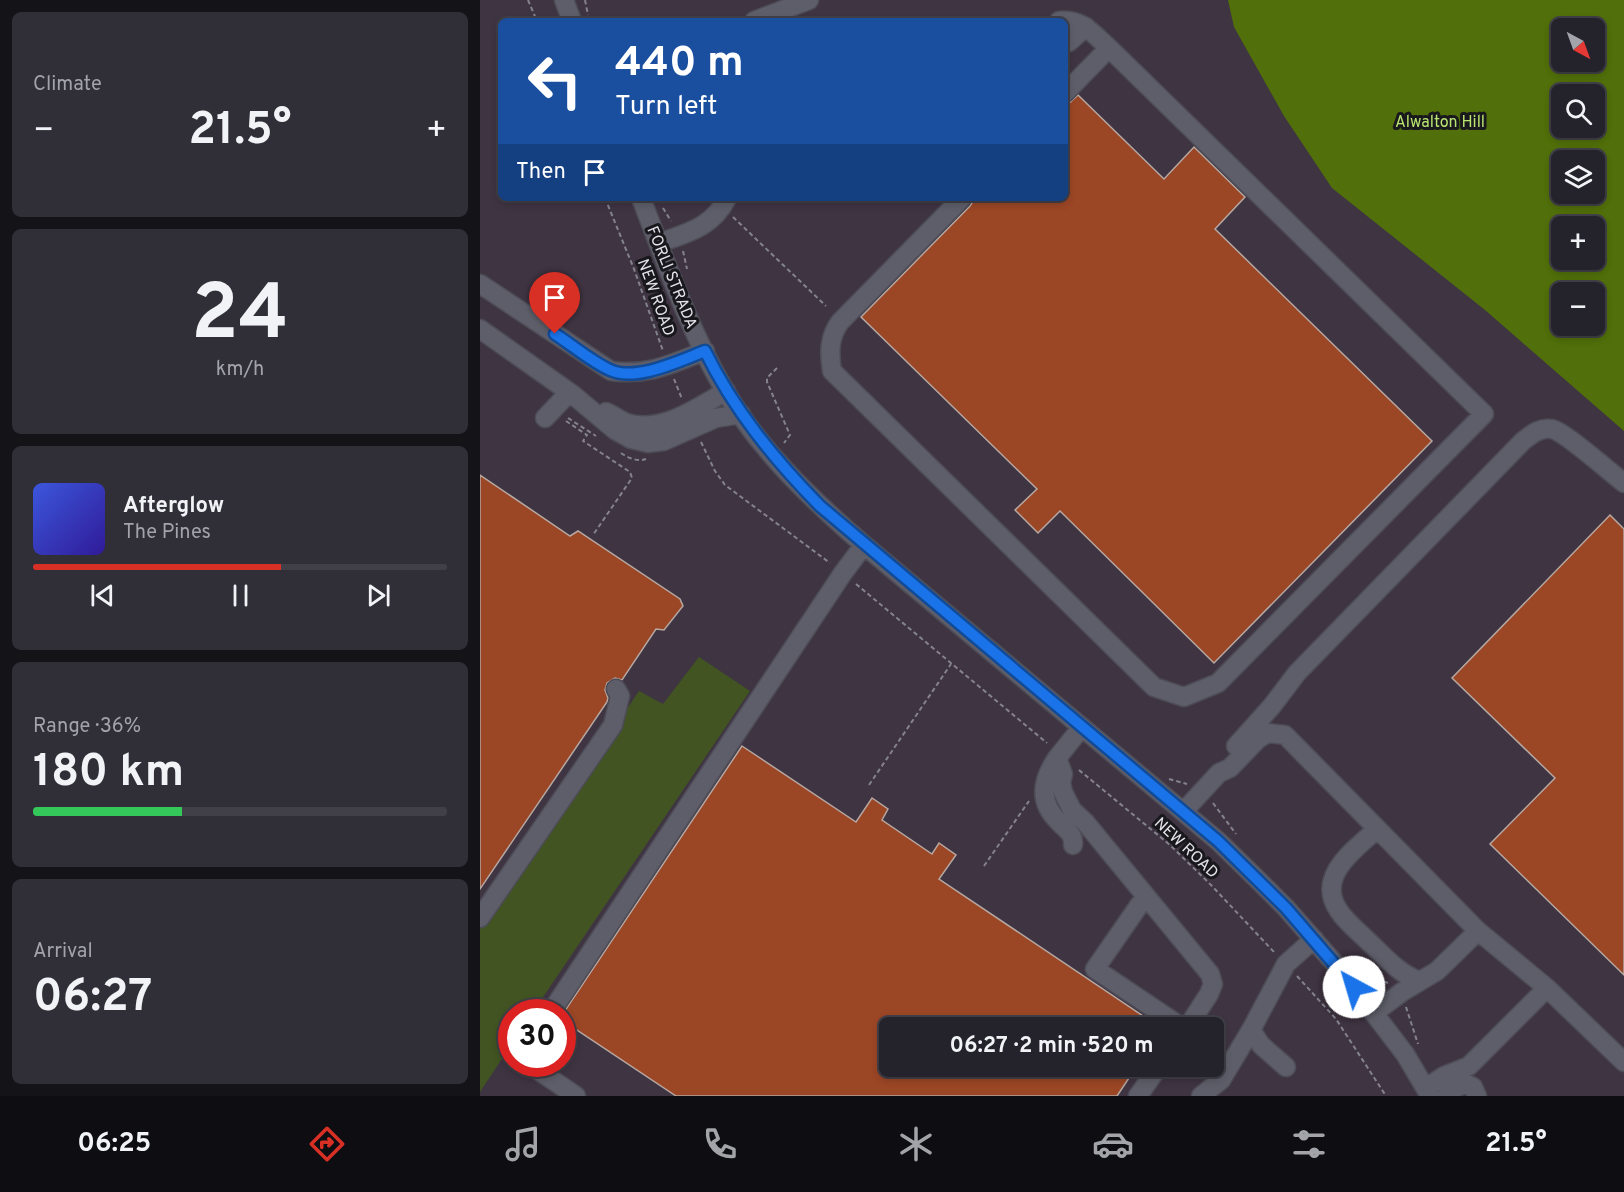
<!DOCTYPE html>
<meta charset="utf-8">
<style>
:root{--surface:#24232c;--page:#302f38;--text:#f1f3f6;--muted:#a3a4a9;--line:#414048;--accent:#d93025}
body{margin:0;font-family:Overpass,sans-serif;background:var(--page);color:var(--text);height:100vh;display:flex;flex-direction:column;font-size:22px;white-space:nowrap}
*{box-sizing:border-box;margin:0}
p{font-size:20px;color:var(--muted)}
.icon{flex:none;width:33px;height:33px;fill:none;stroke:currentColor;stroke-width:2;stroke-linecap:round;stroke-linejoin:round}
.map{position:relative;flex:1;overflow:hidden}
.drawer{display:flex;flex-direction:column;gap:12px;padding:12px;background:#141318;width:480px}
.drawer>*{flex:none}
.hud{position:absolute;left:18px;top:18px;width:570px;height:183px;border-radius:9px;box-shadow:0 3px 9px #0003,0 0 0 2px var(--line);background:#1a4fa0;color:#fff;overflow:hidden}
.needle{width:39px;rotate:139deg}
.controls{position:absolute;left:1071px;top:18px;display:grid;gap:12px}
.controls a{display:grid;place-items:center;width:54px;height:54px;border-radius:9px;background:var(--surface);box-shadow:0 3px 9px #0003,0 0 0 2px var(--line);font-size:30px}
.speed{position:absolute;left:18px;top:999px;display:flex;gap:12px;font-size:30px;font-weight:700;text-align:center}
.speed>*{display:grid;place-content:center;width:78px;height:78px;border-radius:50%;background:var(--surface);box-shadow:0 3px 9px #0003,0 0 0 2px var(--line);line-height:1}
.speed .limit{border:9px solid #d22;background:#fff;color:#111}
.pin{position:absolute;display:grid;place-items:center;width:51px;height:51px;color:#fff;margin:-62px -26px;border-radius:50% 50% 50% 0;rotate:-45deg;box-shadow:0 0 6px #0007}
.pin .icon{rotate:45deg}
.me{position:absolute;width:66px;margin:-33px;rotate:321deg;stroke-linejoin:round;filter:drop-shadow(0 0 4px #0008)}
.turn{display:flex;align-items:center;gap:21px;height:126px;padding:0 18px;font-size:27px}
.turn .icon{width:78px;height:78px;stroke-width:2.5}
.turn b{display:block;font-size:42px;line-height:51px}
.then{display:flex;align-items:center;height:57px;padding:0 18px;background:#0003;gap:12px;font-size:22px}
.big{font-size:45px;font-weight:700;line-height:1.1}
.drawer .tile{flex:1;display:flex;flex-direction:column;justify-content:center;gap:9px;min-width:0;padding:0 21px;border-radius:9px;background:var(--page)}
.drawer .dial{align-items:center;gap:0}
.dial b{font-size:78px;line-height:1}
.song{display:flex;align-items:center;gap:18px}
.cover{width:72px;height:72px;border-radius:9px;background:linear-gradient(135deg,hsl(230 70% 55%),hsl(250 70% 35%))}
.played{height:6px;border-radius:3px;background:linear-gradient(90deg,var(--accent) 60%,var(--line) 60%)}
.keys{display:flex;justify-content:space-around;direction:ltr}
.heat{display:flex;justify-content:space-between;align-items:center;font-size:33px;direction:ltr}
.charge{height:9px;border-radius:4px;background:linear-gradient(90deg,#34c759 36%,var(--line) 0)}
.trip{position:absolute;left:399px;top:1017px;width:345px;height:60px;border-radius:9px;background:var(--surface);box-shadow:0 3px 9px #0003,0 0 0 2px var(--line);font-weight:700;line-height:60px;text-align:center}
.menu{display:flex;height:96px;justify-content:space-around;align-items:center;background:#0e0e12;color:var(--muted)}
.menu .icon{width:42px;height:42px}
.menu .current{color:var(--accent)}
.menu b{font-size:27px;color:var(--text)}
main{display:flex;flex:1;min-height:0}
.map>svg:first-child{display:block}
</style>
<main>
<section class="drawer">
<div class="tile"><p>Climate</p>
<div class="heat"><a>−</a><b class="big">21.5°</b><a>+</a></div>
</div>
<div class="tile dial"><b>24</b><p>km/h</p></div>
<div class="tile">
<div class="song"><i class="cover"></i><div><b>Afterglow</b><p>The Pines</p></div></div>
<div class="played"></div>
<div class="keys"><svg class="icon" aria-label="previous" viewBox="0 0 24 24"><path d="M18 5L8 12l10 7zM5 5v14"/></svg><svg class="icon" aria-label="pause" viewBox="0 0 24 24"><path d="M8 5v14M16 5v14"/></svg><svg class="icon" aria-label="next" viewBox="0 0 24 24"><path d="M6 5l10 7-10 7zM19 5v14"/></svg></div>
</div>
<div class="tile"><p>Range · 36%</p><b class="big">180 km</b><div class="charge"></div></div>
<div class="tile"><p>Arrival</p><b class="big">06:27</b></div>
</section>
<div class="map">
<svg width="1144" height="1096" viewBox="0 0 1144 1096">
<rect width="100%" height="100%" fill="#302f3b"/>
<!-- industrial -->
<path fill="#3f3442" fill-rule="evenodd" d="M0 0H1144V1096H0ZM21 21H585V198H21ZM1082 28H1114V62H1082ZM1082 94H1114V128H1082ZM1082 160H1114V194H1082ZM1082 226H1114V260H1082ZM1082 292H1114V326H1082ZM32 1012H82V1064H32ZM410 1028H734V1066H410Z"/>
<!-- green -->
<path fill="#415422" d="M219 657 270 691 53 1012H32L31 1045 0 1092V928L159 691 183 704Z"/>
<!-- forest -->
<path fill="#516f0a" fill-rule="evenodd" d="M748 0H1144V431L1005 310 852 188 804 116 754 27ZM1082 28H1114V62H1082ZM1082 94H1114V128H1082ZM1082 160H1114V194H1082ZM1082 226H1114V260H1082ZM1082 292H1114V326H1082Z"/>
<!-- building -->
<path fill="#9b4625" stroke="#b7a8a2" stroke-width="1.5" d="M598 95 684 179 714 147 765 197 735 229 952 441 734 663 580 511 558 533 535 510 557 489 381 317 490 206 495 198H585V107Z
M0 475 90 536 98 531 200 599 203 606 184 630 176 629 142 680 135 678 127 683 125 690 128 698 127 702 0 889Z
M1130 515 1144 529V975L1010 844 1075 778 972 678Z
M262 746 376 822 392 798 408 809 402 820 452 854 459 843 476 855 459 879 681 1028H410V1066H657L637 1096H196L82 1020V1015Z"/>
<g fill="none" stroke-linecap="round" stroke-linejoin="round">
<defs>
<path id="minor" d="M84 0 92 21
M274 21 329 0
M585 43 589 42 606 27
M585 93 629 48
M161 198C185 260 207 324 240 382 275 446 330 498 384 545L738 841 778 880 806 908 864 974 925 1054 950 1096
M482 198 360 322C349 337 349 353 352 371L674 687 704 697 738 683 1004 414 629 48C611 32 603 19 579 21
M179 243C207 233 233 227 247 198
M0 284 131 371C168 376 191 364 225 351
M0 329 92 394 135 430 151 439 168 443 184 441 236 418 261 414
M126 412C133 415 140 420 147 423 181 434 219 407 246 391
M65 418 83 399 92 394
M602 727 577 758 583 774 581 783 583 792 592 810 605 822 730 974 733 984 729 994 707 1028
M756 746 792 706 817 673 1043 441C1052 434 1060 427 1072 429 1085 432 1131 473 1144 483
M577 758C562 780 558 802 579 822 586 830 594 833 593 845
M703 812 739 773 750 768 778 739 788 733 805 735 998 931 1067 988 1144 1062
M897 829C874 850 835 877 859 911 866 922 879 932 888 941 904 956 918 973 939 981
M660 904 615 969 703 1028
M0 918 133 725 140 696 136 689
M71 1012 363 573 384 545
M894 1013 922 992 957 971 998 931
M49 1064 96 1096
M806 1067 781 1045 771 1030 806 964 834 939
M946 1088 964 1076 989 1066 1067 988
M658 1096 679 1066
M721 1096 741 1080 771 1030
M966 1096 977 1087 987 1084 993 1087 997 1096"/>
</defs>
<!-- minor casing -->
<use href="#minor" stroke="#4d4c56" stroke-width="21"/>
<!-- path -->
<path stroke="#84838d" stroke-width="2" stroke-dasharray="4.5 3" stroke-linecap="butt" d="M48 0 57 21
M105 0 108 15
M125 198 154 269 183 351
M183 208 191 221
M253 217 346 306
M203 251 207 269
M297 368 287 378V382L310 435 304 443
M194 379 202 399
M88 418 116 436
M86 421 107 435 103 441 150 472 152 478 113 535
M221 442 235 471 245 485 350 563
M141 453C148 458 158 462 166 459
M376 584 567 743
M599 770 690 845 731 885 794 952
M689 779 707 784
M389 785 471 664
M733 803 756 834
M504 866 549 801
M883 973 908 983
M817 976 856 1019 906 1096
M926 1007 938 1044"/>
<!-- minor -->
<use href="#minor" stroke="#5e5e6a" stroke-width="18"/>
</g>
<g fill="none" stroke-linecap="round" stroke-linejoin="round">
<defs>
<path id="route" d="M75 334C92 345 112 362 130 370 156 382 199 361 225 351 254 410 294 459 340 506L738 841 806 908 874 987"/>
</defs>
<!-- route casing -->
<use href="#route" stroke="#114b97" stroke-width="15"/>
<!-- route -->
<use href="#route" stroke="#1a73e8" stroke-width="10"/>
</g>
<g text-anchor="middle" stroke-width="6" stroke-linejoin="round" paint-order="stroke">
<!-- park labels -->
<g font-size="16" fill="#b9e570" stroke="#18181d">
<text x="960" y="127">Alwalton Hill</text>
</g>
<!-- street labels -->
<g font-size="16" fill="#e4e3eb" stroke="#18181d">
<text transform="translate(193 277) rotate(68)" y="6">FORLI STRADA</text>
<text transform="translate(177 297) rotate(70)" y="6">NEW ROAD</text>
<text transform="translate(707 847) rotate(43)" y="6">NEW ROAD</text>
</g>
</g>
</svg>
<div class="controls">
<a><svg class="needle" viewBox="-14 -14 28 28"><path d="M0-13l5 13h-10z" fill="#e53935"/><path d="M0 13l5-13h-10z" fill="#a3a4a9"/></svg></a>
<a><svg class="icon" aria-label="search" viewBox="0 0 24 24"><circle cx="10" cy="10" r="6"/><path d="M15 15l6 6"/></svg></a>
<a><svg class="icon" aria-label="layers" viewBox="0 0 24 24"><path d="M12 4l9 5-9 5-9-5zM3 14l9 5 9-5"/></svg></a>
<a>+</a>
<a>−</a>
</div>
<div class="speed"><div class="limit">30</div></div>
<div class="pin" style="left:75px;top:334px;background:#d93025"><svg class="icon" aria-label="arrive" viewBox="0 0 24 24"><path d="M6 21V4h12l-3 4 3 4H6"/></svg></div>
<svg class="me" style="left:874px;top:987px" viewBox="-20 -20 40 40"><circle r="19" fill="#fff"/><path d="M0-13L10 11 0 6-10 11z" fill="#1a73e8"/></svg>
<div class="trip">06:27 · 2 min · 520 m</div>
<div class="hud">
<div class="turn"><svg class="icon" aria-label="left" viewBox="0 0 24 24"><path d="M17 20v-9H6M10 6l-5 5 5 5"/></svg><div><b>440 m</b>Turn left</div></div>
<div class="then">Then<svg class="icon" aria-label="arrive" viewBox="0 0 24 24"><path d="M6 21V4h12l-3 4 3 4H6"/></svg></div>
</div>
</div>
</main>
<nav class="menu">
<b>06:25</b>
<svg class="icon current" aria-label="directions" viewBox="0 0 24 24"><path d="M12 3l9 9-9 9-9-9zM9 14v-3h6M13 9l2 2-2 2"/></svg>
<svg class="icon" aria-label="music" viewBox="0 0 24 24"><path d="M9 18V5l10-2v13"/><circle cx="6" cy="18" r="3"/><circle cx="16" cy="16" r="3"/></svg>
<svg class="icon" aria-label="phone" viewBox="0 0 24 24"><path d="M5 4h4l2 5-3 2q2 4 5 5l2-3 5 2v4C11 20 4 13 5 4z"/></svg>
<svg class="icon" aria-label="climate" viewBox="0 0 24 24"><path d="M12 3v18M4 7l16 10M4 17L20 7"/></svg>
<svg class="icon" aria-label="car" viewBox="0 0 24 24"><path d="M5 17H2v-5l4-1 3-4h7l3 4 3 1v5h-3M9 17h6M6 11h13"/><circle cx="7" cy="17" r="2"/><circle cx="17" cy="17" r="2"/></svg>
<svg class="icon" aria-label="filters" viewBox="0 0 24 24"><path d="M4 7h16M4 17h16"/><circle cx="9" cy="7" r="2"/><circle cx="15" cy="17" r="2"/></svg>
<b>21.5°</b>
</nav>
